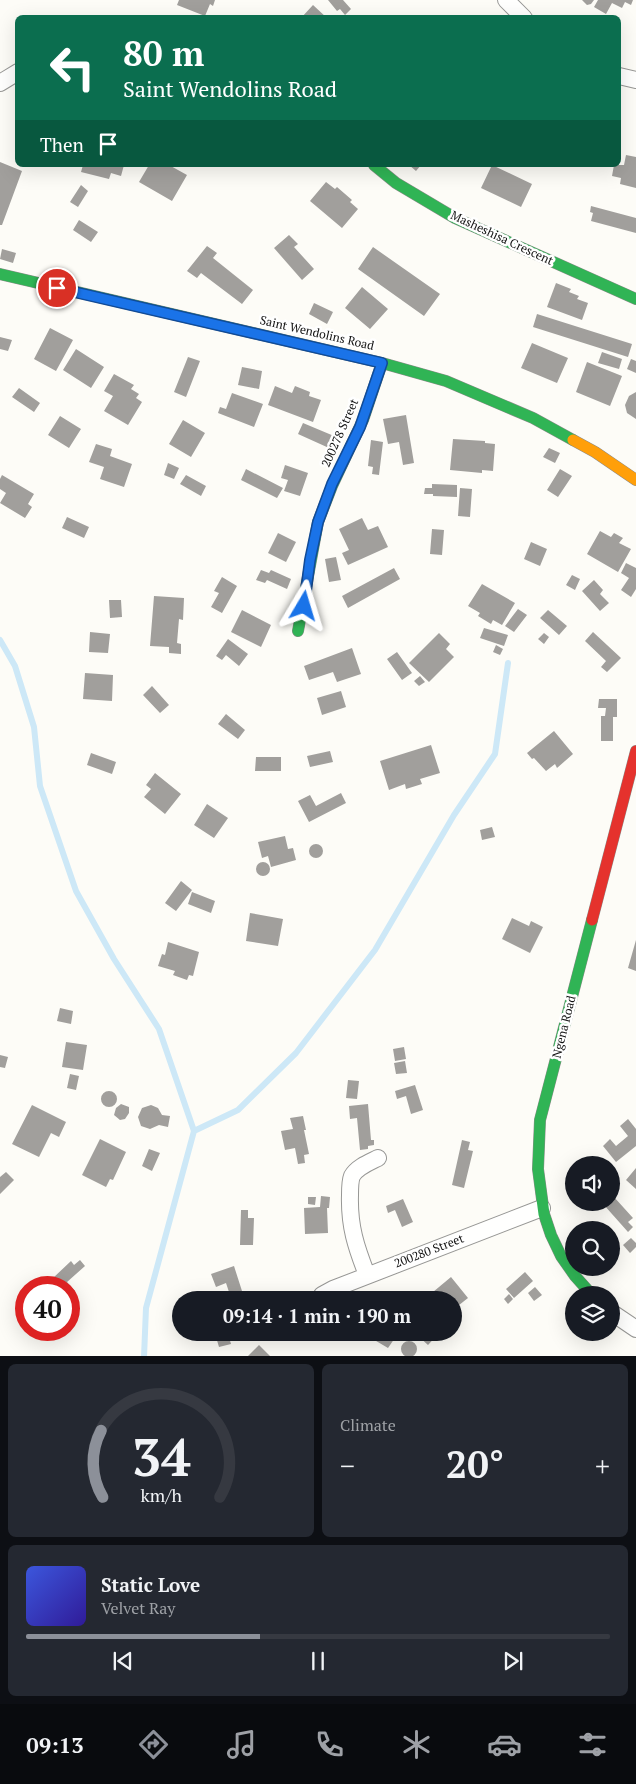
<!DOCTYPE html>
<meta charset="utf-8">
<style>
:root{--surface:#171b24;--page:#242831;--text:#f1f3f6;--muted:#9ea1a6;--line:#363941;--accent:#8c9099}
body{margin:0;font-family:"PT Serif",serif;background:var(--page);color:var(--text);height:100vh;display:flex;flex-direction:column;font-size:19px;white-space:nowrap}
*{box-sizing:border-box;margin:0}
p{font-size:16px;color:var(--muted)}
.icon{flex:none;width:28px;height:28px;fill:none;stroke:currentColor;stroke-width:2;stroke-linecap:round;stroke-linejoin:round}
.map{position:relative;height:1356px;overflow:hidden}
.details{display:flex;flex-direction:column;gap:8px;padding:8px;background:#0d0f14;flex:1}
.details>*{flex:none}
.banner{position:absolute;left:15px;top:15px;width:606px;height:152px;border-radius:8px;box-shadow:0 5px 20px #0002;background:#0b6e4f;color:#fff;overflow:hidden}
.buttons{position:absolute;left:565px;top:1156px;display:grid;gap:10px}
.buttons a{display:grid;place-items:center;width:55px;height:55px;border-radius:50%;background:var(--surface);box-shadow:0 5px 20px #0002;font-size:25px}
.speed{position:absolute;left:15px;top:1276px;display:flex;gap:10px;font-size:25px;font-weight:700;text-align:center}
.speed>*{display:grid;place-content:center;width:65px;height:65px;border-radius:50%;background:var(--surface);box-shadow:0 5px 20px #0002;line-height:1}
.speed .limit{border:8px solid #d22;background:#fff;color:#111}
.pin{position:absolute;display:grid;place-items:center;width:42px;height:42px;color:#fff;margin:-21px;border:2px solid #fff;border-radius:50%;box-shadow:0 1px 5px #0007}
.me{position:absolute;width:55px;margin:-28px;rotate:7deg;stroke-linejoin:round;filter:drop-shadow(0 0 4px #0008)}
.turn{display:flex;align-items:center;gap:18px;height:105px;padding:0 25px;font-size:22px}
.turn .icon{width:65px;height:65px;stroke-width:2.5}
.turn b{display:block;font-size:35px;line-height:42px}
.then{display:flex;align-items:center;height:48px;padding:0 25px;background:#0003;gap:10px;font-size:19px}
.big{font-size:38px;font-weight:700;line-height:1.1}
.details .widget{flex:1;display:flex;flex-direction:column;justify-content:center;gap:8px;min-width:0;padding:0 18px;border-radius:8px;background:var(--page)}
.details .dial{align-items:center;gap:0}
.dial svg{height:130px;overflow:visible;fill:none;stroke:var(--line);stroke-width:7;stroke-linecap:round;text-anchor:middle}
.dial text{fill:var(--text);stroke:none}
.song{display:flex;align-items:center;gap:15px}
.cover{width:60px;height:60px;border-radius:8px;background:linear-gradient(135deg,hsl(230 70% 55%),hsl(250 70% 35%))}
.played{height:5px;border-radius:2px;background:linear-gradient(90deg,var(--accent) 40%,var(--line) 40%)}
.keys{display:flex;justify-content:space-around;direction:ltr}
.heat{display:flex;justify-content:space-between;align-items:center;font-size:28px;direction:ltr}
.details .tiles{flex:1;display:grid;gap:8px;grid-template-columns:1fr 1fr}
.widget:last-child{grid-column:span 2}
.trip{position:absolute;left:172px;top:1291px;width:290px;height:50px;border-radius:25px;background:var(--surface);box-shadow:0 5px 20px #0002;font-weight:700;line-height:50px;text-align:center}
.menu{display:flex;height:80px;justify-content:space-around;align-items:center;background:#090b0e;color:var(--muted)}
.menu .icon{width:35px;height:35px}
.menu .selected{color:var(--accent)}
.menu b{font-size:22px;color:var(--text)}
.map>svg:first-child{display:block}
</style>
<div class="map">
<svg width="636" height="1357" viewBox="0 0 636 1357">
<rect width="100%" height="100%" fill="#fdfcf7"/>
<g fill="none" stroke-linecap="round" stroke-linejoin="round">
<!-- stream -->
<path stroke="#cde8f7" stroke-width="6" d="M0 640 15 666 34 727 40 786 76 891 114 959 159 1029 194 1131 146 1308 144 1357
M194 1131 238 1110 296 1053 375 950 454 815 495 754 508 663"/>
</g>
<!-- building -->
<path fill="#a19f9c" d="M179 0H215L213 6 210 4 205 16 177 5Z
M328 0H343L351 9 345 15 340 9 337 11Z
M582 0H594L591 4 587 5Z
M598 0H633L631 5 625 2 622 8 612 3 606 14 594 7Z
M313 5 327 18H301Z
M626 155 636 157V188L620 184 621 178 612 176 614 165H624Z
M0 162 22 171 2 225H0Z
M83 165H124L121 176 111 173 109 179 81 172Z
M149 165H169L187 175 172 201 139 182Z
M409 165H421L416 171Z
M492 165 532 184 521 207 481 188Z
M326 182 335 189 337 187 352 200 350 202 358 209 342 228 310 201Z
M81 185 88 191 78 207 70 202Z
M591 206 636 218V233L591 221 593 213 590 212Z
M79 220 98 232 91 242 73 230Z
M289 235 298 244 294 247 314 269 302 280 274 248Z
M207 246 217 253 213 258 253 290 242 304 201 273 197 278 187 271Z
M373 247 440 294 424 316 358 269Z
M2 249 16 253 13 263 0 259Z
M556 283 571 289 569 292 579 296 577 299 588 303 582 320 547 307Z
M362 287 388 309 370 329 345 308Z
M314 303 333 312 327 324 309 314Z
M537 314 632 344 628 357 533 327Z
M50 328 73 340 56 371 34 359Z
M0 337 12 340 8 351 0 349Z
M532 343 568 358 557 383 521 368Z
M76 349 104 367 91 388 63 370Z
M602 352 622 359 619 369 598 363Z
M188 357 200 361 186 397 174 392Z
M631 359 636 361V373L627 369Z
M587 362 622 376 610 406 576 392Z
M242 367 262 371 259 389 238 385Z
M114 374 134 385 131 389 139 394 136 398 142 402 128 425 104 411 113 396 104 391Z
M275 386 292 393 295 386 310 392 309 396 321 400 313 422 268 405Z
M19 388 40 403 34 412 12 397Z
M636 392V419L627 413 625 405 629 396Z
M232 393 263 404 254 427 218 413 220 407 226 409Z
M406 415 414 463 403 465 399 442 388 444 383 419Z
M60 416 81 429 69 448 48 435Z
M183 420 205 433 191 457 169 444Z
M303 423 334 436 329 448 298 434Z
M453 439 485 441V443L495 444 493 471 482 470V473L450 470Z
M371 440 383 442 379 475 372 474 373 467 368 466Z
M96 444 112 449 110 456 132 464 124 487 100 479 104 467 89 462Z
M549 448 560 453 555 463 543 457Z
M168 463 179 468 174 479 164 475Z
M285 465 308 473 300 496 284 491 288 480 281 478Z
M246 469 283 488 277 498 241 480Z
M560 469 572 476 558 497 547 490Z
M2 475 34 494 28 504 32 507 25 518 0 503 6 493 0 489V479Z
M186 475 206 486 201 496 180 484Z
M432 484 457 485V497L433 496V494H424L425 488H432Z
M460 488 472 489 470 517 458 516Z
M67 517 89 527 84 538 62 528Z
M362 518 368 530 378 526 388 547 348 565 342 553 349 550 339 529Z
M432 529 444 530 442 555 430 554Z
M600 531 611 537 614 533 623 538 619 543 631 549 618 572 587 554Z
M278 533 296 542 286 562 268 553Z
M531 542 547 549 540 566 524 559Z
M336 557 341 580 329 582 325 559Z
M626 563 636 568V589L631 597 621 590 629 578 621 573Z
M394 568 400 579 348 608 342 596Z
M261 570 269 573 271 570 291 579 287 589 267 580 265 583 256 580Z
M572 575 580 579 575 590 566 585Z
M222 577 237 586 222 613 211 607 219 593 214 591Z
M594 580 603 590 600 594 609 603 600 611 582 591Z
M482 584 515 603 502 625 493 620 491 624 478 616 480 613 468 606Z
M154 596 184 598 183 620 179 619 177 643 181 644V654L169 653V647L150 646Z
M109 600H121L122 617 110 618Z
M518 609 527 615 514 632 505 626Z
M242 610 271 625 261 647 231 632Z
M548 610 567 626 559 635 540 618Z
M484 628 508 635 504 646 480 638Z
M90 632 110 634 108 653 89 652Z
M593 632 621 658 607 672 601 667 606 661 585 641Z
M439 633 450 644 446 649 454 657 429 682 409 663Z
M544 633 549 637 544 644 538 639Z
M228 639 248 654 239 666 226 655 222 660 216 656Z
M496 645 503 649 500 655 493 652Z
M352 648 361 674 337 682 333 672 309 680 304 666Z
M397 652 412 673 402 680 387 659Z
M85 673 113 675 112 701 83 699Z
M420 676 425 682 419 686 414 681Z
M152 686 169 705 160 713 143 695Z
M341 691 346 707 322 715 317 698Z
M599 699H617V717H613V741H601V716H605L606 708H598Z
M226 714 245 730 238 739 218 724Z
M554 731 573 754 557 768 555 764 546 771 534 758 532 759 527 753Z
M431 745 440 773 420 779 422 784 406 789 405 784 389 790 380 761Z
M330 751 333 762 310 767 307 756Z
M91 753 116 762 112 774 87 765Z
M256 757H281V771H255Z
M155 773 181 794 165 814 144 797 151 789 146 785Z
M341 793 346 803 309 822 298 801 310 795 316 806Z
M207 804 228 818 214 838 194 825Z
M492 827 495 837 482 840 480 830Z
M285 836 288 849 293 848 296 860 271 867 268 856 262 858 258 842Z
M309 851a7 7 0 1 1 14 0a7 7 0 1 1-14 0Z
M256 869a7 7 0 1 1 14 0a7 7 0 1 1-14 0Z
M181 881 192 890 176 911 165 903Z
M192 892 215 901 211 913 188 904Z
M250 913 283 919 278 946 246 941Z
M512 918 529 926 531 921 543 927 530 953 502 939Z
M636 940V971L628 968Z
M168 942 199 952 193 976 189 975 187 980 173 975 175 971 158 966 162 954 165 955Z
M60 1008 73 1011 71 1024 57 1021Z
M66 1042 87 1045 83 1070 62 1067Z
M404 1047 406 1059 395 1061 393 1049Z
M0 1055 8 1057 5 1068 0 1067Z
M405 1061 407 1073 396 1074 394 1063Z
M70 1074 79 1076 76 1090 67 1088Z
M348 1080 359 1081 357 1099 346 1098Z
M415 1085 423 1110 411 1114 406 1096 397 1099 395 1091Z
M101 1099a8 8 0 1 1 16 0a8 8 0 1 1-16 0Z
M121 1104 129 1107V1113L125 1119 120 1120 114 1115 116 1108Z
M368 1104 371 1140H374V1145L368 1146V1149L360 1150 357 1118 350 1119 349 1106Z
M32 1105 66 1122 59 1137 51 1133 39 1157 12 1144Z
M151 1105 158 1108 162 1115 170 1116 168 1127 159 1125 150 1129 141 1126 138 1117 142 1108Z
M303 1116 306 1130H304L309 1154 304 1155 305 1163 298 1164 295 1148 285 1150 281 1131 293 1129 290 1118Z
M628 1119 636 1129V1146L616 1162 603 1146 610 1139 616 1146 628 1136 620 1126Z
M100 1139 126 1152 113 1180 110 1179 106 1187 82 1175Z
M462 1140 470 1142 468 1150 473 1151 464 1188 452 1185Z
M149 1149 160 1153 152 1171 142 1166Z
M636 1168V1189L626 1180Z
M6 1172 14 1180 0 1194V1177Z
M321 1196 330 1197 329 1208H327L328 1233 305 1234 304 1208 320 1207Z
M308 1197H316L315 1205 308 1204Z
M614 1197 633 1218 628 1222 633 1227 628 1232 604 1205 607 1202H611V1199Z
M403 1199 413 1222 402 1227 395 1210 388 1213 386 1206Z
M241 1210H248V1218H254L253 1245H240Z
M631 1238 636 1243V1247L630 1253 623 1245Z
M80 1260 85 1266 67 1282 75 1291 69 1296V1288H60L52 1279 71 1261 74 1265Z
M234 1266 242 1291 230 1295 226 1283 216 1287 211 1274Z
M525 1272 533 1281 514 1298 506 1289Z
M451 1277 468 1298 454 1309V1300H440L433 1292Z
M535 1287 542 1295 534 1301 528 1293Z
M408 1292 416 1300H399Z
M222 1293 224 1300H216L215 1295Z
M509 1294 513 1299 508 1304 504 1299Z
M457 1307 462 1313 456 1318 454 1315V1310Z
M349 1332H399L388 1348 366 1335 363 1341Z
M419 1332H440L428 1345 417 1335Z
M228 1334 231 1344 219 1347 216 1337Z
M401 1349a8 8 0 1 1 16 0a8 8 0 1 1-16 0Z
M259 1345 271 1357H247Z"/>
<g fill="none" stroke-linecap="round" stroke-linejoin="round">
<defs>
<path id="street" d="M506 0 524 18
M619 76 636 80
M0 83 18 72
M367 1275C356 1247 349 1226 350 1195 350 1189 350 1181 352 1176 357 1167 370 1162 378 1158
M319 1300 322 1295 333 1289 542 1208
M611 1312 636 1329"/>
<path id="fast" d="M374 165 396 183 455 218 636 299
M0 274 382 363 446 381 533 418 573 440
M298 631 318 522 332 486 363 420 382 363
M592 1295 575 1276 561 1256 551 1235 544 1214 538 1169 540 1120 592 920"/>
<path id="slow" d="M573 440 595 452 636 480"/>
<path id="jam" d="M592 920 636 751"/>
</defs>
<!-- street casing -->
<use href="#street" stroke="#979795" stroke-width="18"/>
<!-- fast casing -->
<use href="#fast" stroke="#8e8d8b" stroke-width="12"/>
<!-- slow casing -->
<use href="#slow" stroke="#8e8d8b" stroke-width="12"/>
<!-- jam casing -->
<use href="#jam" stroke="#8e8d8b" stroke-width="12"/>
<!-- street -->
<use href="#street" stroke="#fffffe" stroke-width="16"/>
<!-- fast -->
<use href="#fast" stroke="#30b455" stroke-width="11"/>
<!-- slow -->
<use href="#slow" stroke="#ff9f0a" stroke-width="11"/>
<!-- jam -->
<use href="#jam" stroke="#e5322d" stroke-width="11"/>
</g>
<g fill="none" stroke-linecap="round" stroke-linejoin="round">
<defs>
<path id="route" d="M57 288 382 363 360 427 332 484 318 522 310 560 304 606"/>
</defs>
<!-- route casing -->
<use href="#route" stroke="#114b97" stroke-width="12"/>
<!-- route -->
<use href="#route" stroke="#1a73e8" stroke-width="9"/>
</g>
<g text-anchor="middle" stroke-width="5" stroke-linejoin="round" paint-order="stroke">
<!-- street labels -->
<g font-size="12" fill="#111" stroke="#fff">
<text transform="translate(502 238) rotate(25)" y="4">Masheshisa Crescent</text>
<text transform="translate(317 333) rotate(13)" y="4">Saint Wendolins Road</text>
<text transform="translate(340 433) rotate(-66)" y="4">200278 Street</text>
<text transform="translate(564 1027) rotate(-76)" y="4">Ngena Road</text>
<text transform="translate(429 1251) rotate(-21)" y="4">200280 Street</text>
</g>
</g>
</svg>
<div class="buttons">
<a><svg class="icon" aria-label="sound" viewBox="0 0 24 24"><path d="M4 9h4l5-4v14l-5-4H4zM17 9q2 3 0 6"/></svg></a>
<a><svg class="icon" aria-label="search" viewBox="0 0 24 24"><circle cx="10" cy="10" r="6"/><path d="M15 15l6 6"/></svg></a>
<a><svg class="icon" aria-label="layers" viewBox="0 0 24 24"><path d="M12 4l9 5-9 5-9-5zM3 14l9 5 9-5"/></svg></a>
</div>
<div class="speed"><div class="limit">40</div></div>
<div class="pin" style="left:57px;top:288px;background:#d93025"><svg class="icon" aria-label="arrive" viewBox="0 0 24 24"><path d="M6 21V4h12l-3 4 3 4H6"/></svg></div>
<svg class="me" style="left:304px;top:606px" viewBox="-20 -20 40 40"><path d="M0-17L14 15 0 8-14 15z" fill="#1a73e8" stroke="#fff" stroke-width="4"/></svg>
<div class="trip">09:14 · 1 min · 190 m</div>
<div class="banner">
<div class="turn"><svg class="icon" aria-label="left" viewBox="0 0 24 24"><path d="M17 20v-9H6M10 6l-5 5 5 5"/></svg><div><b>80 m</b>Saint Wendolins Road</div></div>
<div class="then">Then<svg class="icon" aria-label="arrive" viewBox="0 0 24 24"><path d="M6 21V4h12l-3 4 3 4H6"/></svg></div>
</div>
</div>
<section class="details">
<div class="tiles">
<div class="widget dial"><svg viewBox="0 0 100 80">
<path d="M14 69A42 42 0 1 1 86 69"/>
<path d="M14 69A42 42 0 0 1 13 28" stroke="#8c9099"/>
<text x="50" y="56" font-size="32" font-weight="700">34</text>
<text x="50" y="72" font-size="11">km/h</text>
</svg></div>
<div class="widget"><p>Climate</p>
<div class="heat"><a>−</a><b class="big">20°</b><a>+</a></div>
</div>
<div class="widget">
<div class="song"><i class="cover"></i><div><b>Static Love</b><p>Velvet Ray</p></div></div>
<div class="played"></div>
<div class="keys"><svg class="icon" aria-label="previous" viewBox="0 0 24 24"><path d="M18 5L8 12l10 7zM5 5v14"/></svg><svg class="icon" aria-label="pause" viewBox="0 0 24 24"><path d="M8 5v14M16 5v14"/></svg><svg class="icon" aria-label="next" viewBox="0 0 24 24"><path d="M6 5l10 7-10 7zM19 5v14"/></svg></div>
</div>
</div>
</section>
<nav class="menu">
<b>09:13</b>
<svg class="icon selected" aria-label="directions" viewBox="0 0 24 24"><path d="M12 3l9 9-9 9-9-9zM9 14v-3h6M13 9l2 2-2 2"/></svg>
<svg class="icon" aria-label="music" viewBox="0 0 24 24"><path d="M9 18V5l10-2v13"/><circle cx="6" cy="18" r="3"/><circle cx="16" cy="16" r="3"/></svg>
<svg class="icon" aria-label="phone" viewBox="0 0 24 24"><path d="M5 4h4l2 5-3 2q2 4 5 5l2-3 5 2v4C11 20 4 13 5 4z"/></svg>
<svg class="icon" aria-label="climate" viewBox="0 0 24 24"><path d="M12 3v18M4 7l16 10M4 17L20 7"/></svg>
<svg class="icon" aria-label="car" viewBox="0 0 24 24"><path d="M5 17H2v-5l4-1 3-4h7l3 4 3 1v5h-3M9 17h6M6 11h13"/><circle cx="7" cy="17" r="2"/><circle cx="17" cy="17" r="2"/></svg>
<svg class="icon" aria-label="filters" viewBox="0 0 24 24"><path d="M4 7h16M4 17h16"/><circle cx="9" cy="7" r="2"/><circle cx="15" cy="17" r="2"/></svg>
</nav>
